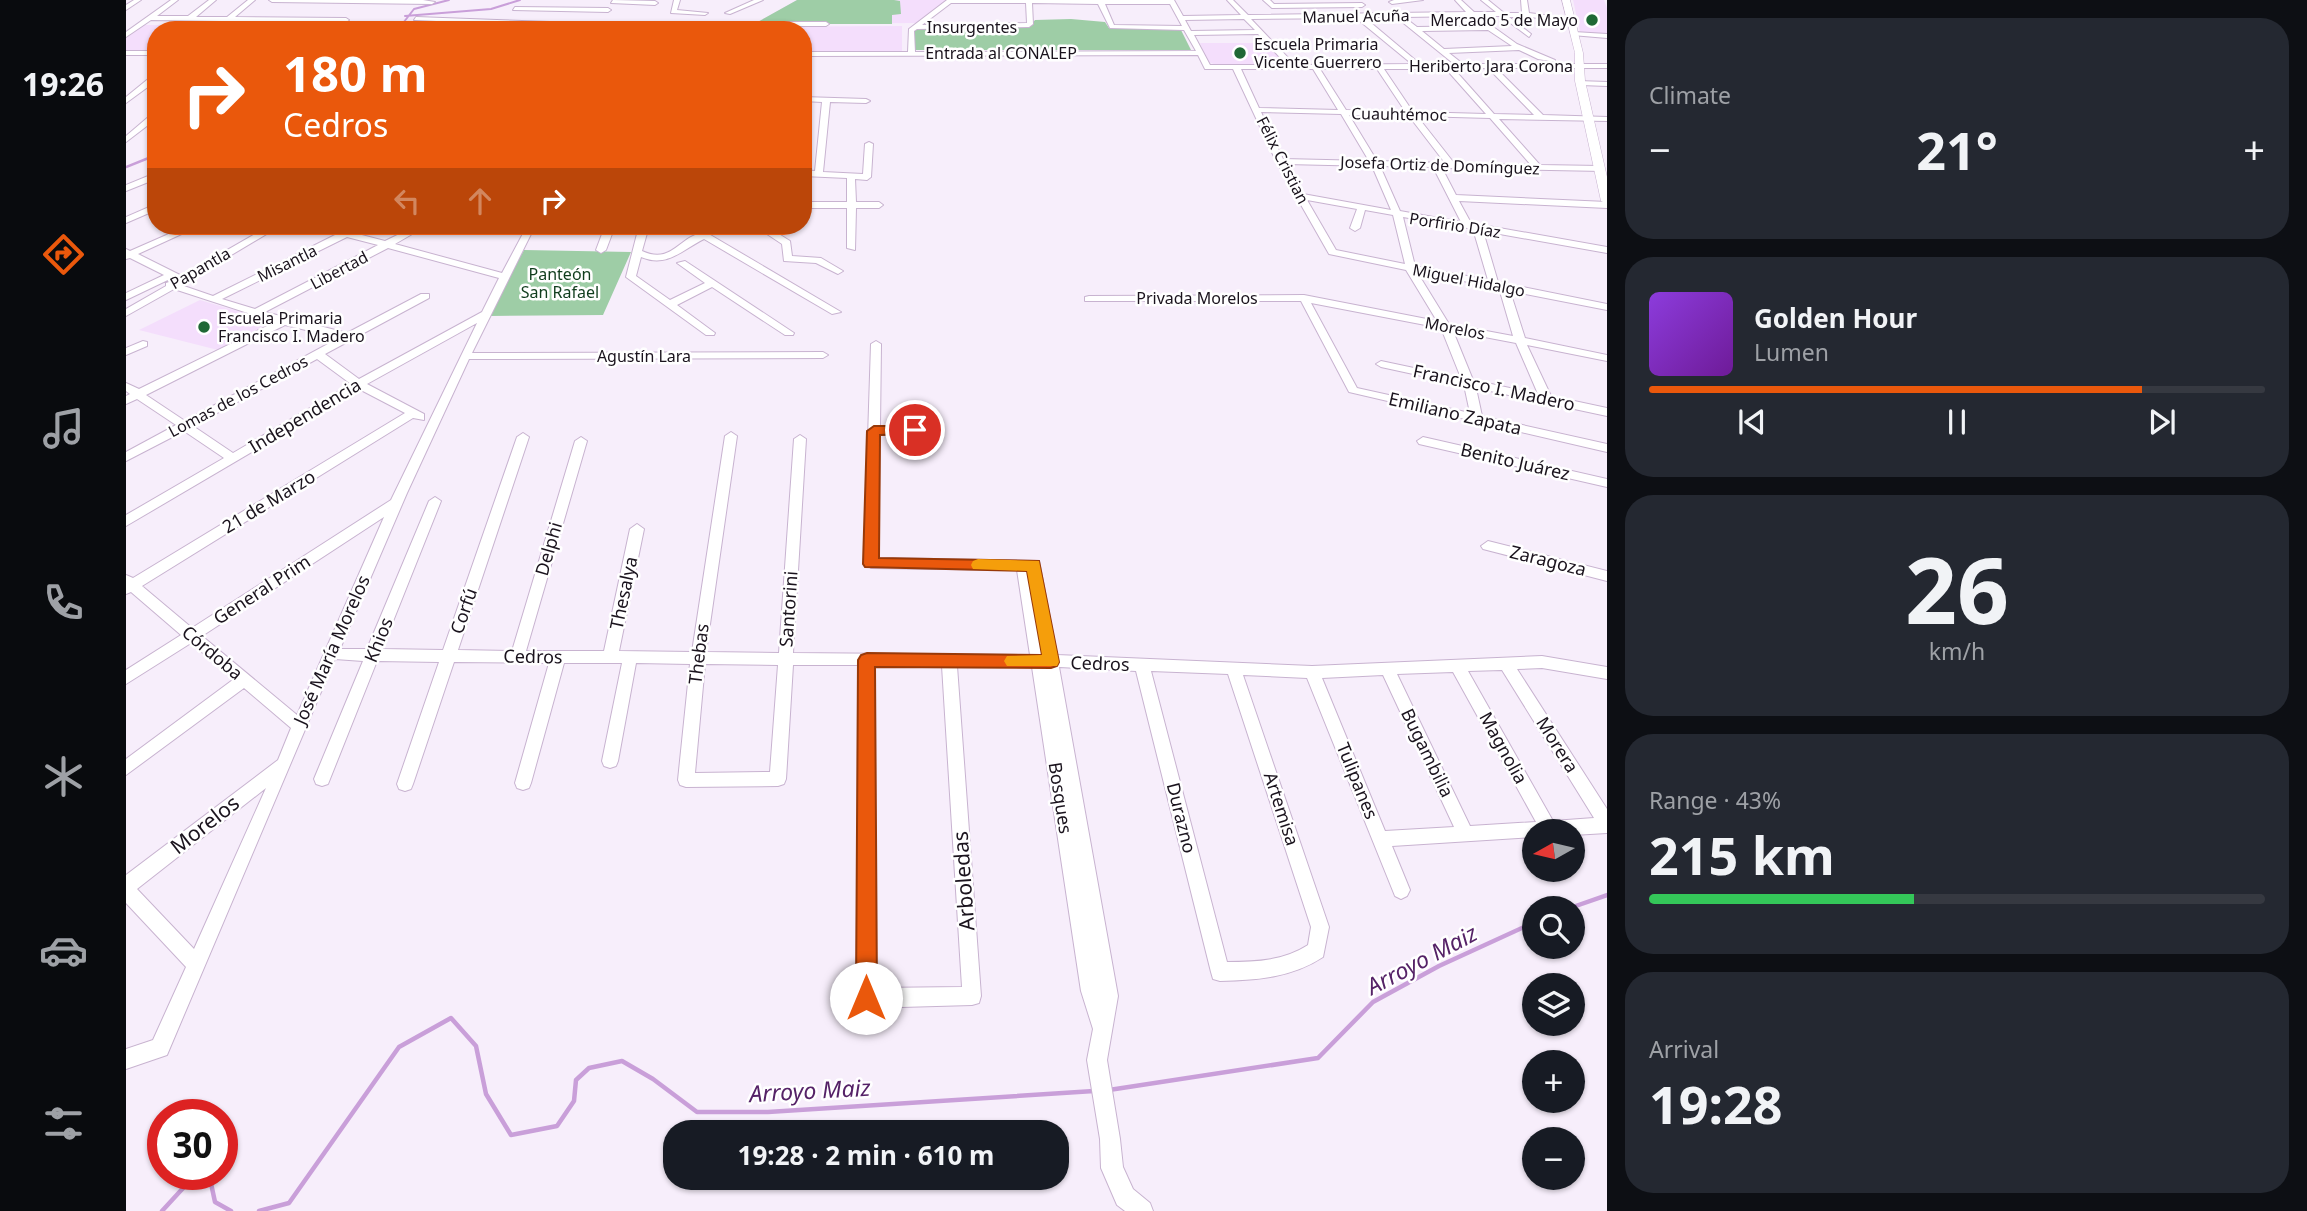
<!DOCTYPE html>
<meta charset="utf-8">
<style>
:root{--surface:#171b24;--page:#242831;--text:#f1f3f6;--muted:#9ea1a6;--line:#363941;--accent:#ea580c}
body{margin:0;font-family:"Noto Sans",sans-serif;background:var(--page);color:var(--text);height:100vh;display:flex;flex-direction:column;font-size:26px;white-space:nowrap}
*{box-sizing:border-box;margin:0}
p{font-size:23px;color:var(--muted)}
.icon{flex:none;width:38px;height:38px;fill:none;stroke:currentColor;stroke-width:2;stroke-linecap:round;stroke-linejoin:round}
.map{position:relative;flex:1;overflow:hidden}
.sheet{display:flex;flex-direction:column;gap:18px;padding:18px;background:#0d0f14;width:700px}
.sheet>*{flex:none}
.banner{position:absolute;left:21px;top:21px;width:665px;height:214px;border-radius:28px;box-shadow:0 2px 5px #0004;background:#ea580c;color:#fff;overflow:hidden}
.needle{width:46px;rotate:262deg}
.controls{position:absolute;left:1396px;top:819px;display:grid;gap:14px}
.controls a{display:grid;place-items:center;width:63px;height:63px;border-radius:50%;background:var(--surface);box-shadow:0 2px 5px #0004;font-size:35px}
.speed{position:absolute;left:21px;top:1099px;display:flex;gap:14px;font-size:35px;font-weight:700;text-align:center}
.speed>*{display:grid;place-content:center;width:91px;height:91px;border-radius:50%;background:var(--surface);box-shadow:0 2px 5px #0004;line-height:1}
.speed .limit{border:10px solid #d22;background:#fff;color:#111}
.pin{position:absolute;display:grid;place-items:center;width:60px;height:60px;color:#fff;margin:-30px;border:4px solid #fff;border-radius:50%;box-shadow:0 2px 7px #0007}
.me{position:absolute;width:77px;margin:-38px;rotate:0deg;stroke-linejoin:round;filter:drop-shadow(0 0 5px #0008)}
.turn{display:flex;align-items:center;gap:24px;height:147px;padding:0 21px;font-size:32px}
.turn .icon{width:91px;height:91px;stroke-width:2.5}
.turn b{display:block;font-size:49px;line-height:60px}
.lanes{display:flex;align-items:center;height:66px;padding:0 21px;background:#0003;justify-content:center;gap:35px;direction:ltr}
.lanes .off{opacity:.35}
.big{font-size:52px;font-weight:700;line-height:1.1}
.sheet .card{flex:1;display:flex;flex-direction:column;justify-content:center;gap:10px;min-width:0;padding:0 24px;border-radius:28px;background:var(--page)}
.sheet .dial{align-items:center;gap:0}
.dial b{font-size:91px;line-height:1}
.song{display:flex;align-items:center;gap:21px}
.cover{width:84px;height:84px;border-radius:10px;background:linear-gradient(135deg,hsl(270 70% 55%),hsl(280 70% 35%))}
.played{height:7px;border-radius:4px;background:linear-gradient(90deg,var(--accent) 80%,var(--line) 80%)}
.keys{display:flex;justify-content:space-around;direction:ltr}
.heat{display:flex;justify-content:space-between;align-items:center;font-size:38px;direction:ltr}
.charge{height:10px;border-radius:5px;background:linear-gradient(90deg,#34c759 43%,var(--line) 0)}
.trip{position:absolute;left:537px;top:1120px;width:406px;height:70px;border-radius:28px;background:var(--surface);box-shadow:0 2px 5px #0004;font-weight:700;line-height:70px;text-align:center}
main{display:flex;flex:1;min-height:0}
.tab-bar{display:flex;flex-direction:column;width:126px;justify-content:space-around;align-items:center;background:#090b0e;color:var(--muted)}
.tab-bar .icon{width:49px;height:49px}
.tab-bar .on{color:var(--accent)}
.tab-bar b{font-size:32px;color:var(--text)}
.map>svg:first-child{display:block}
</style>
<main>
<nav class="tab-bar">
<b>19:26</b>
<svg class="icon on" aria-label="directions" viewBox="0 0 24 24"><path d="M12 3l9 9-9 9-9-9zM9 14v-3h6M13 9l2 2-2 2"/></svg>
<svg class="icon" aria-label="music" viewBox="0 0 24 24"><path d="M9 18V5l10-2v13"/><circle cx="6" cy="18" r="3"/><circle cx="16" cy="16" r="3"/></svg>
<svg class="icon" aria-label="phone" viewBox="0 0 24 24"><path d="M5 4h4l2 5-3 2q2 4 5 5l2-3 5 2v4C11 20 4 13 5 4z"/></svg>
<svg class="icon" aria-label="climate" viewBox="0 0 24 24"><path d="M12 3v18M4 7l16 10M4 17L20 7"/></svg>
<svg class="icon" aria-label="car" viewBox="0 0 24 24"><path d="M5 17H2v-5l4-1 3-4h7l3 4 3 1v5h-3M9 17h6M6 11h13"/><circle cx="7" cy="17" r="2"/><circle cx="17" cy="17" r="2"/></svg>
<svg class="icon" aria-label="filters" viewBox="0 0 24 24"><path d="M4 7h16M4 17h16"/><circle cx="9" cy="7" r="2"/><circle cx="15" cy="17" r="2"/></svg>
</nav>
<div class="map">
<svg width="1481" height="1211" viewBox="0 0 1481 1211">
<rect width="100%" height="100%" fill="#f7eefb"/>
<!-- built -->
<path fill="#f4defc" d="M671 0H823L792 23 628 24Z
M1447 0H1478L1481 8V34L1454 32Z
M18 25H90L84 30H30V50H0V38Z
M776 26V52L677 53V30H601L607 27Z
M1074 43H1141L1160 64H1088L1082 62Z
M74 300 145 321V322L92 350 13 330Z"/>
<!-- green -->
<path fill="#9ecda6" d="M671 0H768L774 1 775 14 766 15V24H628Z
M945 19 979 22 983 28H1054L1065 50H783L788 29 903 27 909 20Z
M398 250 505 252 477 315 363 316Z"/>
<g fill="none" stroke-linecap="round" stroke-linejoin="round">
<!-- stream-far2 -->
<path stroke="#c99fd9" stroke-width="2" d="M279 16 365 9 394 0
M266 30 274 27 288 9 323 0"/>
<!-- stream-far1 -->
<path stroke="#c99fd9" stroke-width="2.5" d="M0 167 30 155"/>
<!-- stream -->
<path stroke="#c99fd9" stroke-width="4.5" d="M1444 908 1481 895
M983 1090 1192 1058 1247 1002 1313 966 1409 922
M83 1174 89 1202 105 1211
M36 1211 70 1174
M133 1211 163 1203 273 1047 325 1018 350 1046 360 1094 385 1135 431 1126 448 1101 450 1080 463 1068 496 1061 527 1079 571 1112H642L968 1091"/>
<defs>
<path id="minor" d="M8 0H15L0 10V5Z
M45 0H52L31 16H62L83 0H90L70 17H101L122 0H129L109 17 220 18 223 20 220 22 104 21 93 30H86L96 21 25 20 0 37V32Z
M143 0H297L309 2 306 4 146 2Z
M487 0 529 1 532 3 529 5 485 3Z
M548 0H554L551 10 582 13 579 15 545 13Z
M628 0H637L604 14 599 13Z
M821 0H1048L1057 16 1115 15 1101 0H1107L1122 15 1340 12 1329 0H1335L1348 12H1370L1355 0H1362L1378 13H1396L1395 0H1401L1403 13 1447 19 1445 22 1404 17V23L1401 25 1398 23 1397 17H1383L1405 34 1403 37 1375 16H1352L1391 44 1429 60V62L1412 59 1393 50 1323 53 1337 64H1481V68H1370L1417 115 1481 117V121L1373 119 1414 165 1474 166 1478 169 1477 171 1316 168 1330 195 1481 202V208L1333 201 1345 223 1481 247V253L1357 231 1372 282 1481 304V310L1384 291 1399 338 1481 355V361L1401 345 1425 396 1481 408V416L1350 388 1356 416 1481 444V452L1223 392 1175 301H959V297L963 296 1178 295 1311 321 1280 270 1203 254 1150 161 1107 69H1079L1072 55 677 56V52H782L783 29ZM825 3H900L901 23 796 25ZM906 3 972 4 984 28 1058 30 1070 51 789 52 788 31 791 29 903 27 907 24ZM979 4H1044L1056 26 988 25ZM1345 16 1357 26 1291 27 1278 17ZM1238 17H1270L1328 64H1294ZM1230 18 1286 64 1169 65 1125 19ZM1118 19 1129 30 1065 31 1059 20ZM1362 30 1386 46 1318 49 1296 31ZM1132 34 1161 65H1084L1068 35ZM1362 68 1408 115 1368 114 1328 69ZM1115 69H1187L1212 110 1133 108ZM1194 69H1251L1279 111 1220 110ZM1258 69H1320L1360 114 1287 112ZM1135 112 1215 114 1243 161 1157 159ZM1223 115 1283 116 1319 163 1251 161ZM1291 116 1364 118 1405 165 1328 163ZM1160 164 1246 166 1265 210 1177 194ZM1254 166 1307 167 1335 222 1274 211ZM1181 200 1231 209 1224 228 1229 231 1234 228 1239 210 1267 215 1279 264 1210 250ZM1277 217 1347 229 1362 280 1289 266ZM1291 272 1373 288 1387 336 1323 324ZM1185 303 1315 328 1335 378 1255 361 1250 364 1255 367 1338 385 1344 413 1231 388ZM1327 331 1390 343 1412 394 1347 380Z
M1137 0H1144L1148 4 1236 3 1239 5 1236 7 1146 8Z
M1268 0H1297L1266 4 1263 2Z
M389 7 482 8 485 10 482 12 387 10Z
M290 17 424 22H700L703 24 700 26H424L288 20Z
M1448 32 1481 34V38L1446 35Z
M0 51H30V55H0Z
M27 75H30V81L0 103V97Z
M1452 81 1481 82V86L1455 85H1452Z
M677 97 740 99 744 101 740 103 704 102 697 172 737 174 739 144 743 142 747 144 745 177 741 180 729 179 730 202H753L757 205 753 208H730L729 250 721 248V208H677V202H721V178L677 176V170L689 171 696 102 677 101Z
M27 113H30V119L0 142V136Z
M27 174H30V179L0 191V185Z
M30 204V210L0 223V217Z
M61 226H73L12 254 56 276 143 226H154L55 285 87 296 211 234 187 226H201L219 231 228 226H239L228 233 259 241 290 226H300L269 244 376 273 401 226H409L346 353 697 352 702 355 697 358 343 359 281 493 214 649H241L303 501 309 497 315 501 256 649 317 650 391 437 397 433 403 437 332 650 386 651 449 441 455 437 461 441 400 651H478L504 529 511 524 518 529 493 651 566 652 599 436 605 432 611 436 580 652 653 653 668 439 674 435 680 439 667 653 904 655 891 570 745 568 738 563 745 344 750 341 755 344 754 427 810 426 816 430 810 434 754 435 752 558 913 561 931 655 1186 666 1416 656 1481 667V679L1416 668 1391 669 1481 809V833L1447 835V831H1409V837L1266 846 1284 890 1281 896 1275 899 1269 896 1181 678 1117 675 1203 927 1197 957C1165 978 1131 980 1094 981L1087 979 1085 972 1010 671 933 667 992 996 981 1060 994 1139 997 1167 1007 1189 1024 1203 1027 1211H999L991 1205 975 1168 974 1139 961 1060 967 1029 955 991 906 667 831 666 855 996 853 1003 846 1005 740 1008 733 1005 730 998 734 665H667L660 779 658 784 652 786 560 787 554 785 552 780 564 664 510 663 492 761 490 766 484 768 478 766 476 761 496 663H438L405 783 403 788 397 790 391 788 389 783 423 663 328 662 287 784 285 789 279 791 273 789 271 784 313 662 251 661 204 779 202 784 196 786 190 784 188 779 237 661 209 659 41 1055 0 1069V1049L27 1040 60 967 0 903V875L152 760 165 728 118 688 0 775V759L108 679 65 643 0 684V670L55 635 5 592 0 594V575L7 578 279 413 233 389 0 526V515L98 458 58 431 0 461V452L50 425 11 399 0 404V396L4 394 0 391V383L13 389 149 322 48 289 0 316V309L40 286V283L49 280 46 278 0 300V293L38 275 4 258 0 259V249L4 251ZM221 237 252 245 129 309 96 299ZM262 248 373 278 356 312 233 379 199 354 303 298V294H295L221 333 139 312ZM351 323 265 500 66 628 16 586 287 418 298 420V414L241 384ZM159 325 213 338 59 421 20 395ZM191 359 225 384 107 453 67 426ZM258 517 171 715 76 636ZM579 664 652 665 644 772 569 773ZM748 665 816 666 836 987 749 988ZM1376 670 1468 818 1427 821 1342 671ZM1025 671 1102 674 1185 927 1182 945C1157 961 1130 962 1101 962ZM1327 672 1410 822 1344 826 1271 674ZM1257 675 1328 827 1259 831 1196 678ZM140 788 68 949 11 889Z
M479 226H489L480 250 475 253 470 250Z
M513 226H523L516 251C548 266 554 232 581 233L715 312 706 314 578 239C556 250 541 268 515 257L510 276 544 300 579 283 551 263 559 261 668 333 667 335H659L586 287 551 305 589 333 588 335H580L500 277Z
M629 226H640L664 241 666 256 695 258 717 271 712 274 690 263 658 261 656 244Z
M17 341 21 342V346L0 355V348Z
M1297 437 1481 479V487L1293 444 1291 441Z
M1362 541 1481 571V581L1357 549 1355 546Z"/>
<path id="major" d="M1436 0H1444L1457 53 1459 81 1481 177V204L1475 201 1449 81V53Z"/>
</defs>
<!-- minor casing -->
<use href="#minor" stroke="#c8b3d0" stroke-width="2"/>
<!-- major casing -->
<use href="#major" stroke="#c8b3d0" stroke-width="1"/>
<!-- minor -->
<use href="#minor" fill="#fff" fill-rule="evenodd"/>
<!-- major -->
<use href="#major" fill="#fff" fill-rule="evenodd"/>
</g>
<!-- route -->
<path fill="#ea580c" stroke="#983908" stroke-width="2" d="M748 426H789L796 430 789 434 754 435 753 558 913 561 933 662 931 666 925 668 749 667 751 998 748 1005 740 1008 733 1005 730 998 732 660 735 655 741 653 916 655 901 571 739 567 737 564 741 431Z"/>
<!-- slow -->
<path fill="#f59e0b" d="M852 559 913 561 933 662 931 666H881L878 661 881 656 916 655 901 571 847 569 845 565 847 561Z"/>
<!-- markers -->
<g fill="#1f6835" stroke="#fff" stroke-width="2.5">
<circle cx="1466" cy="20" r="7"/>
<circle cx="1114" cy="53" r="7"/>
<circle cx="78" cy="327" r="7"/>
</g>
<g text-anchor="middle" stroke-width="5" stroke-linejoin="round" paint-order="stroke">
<!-- far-street labels -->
<g font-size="16" fill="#1a131d" stroke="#fff">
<text transform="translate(1230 16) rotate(-1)" y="6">Manuel Acuña</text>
<text x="846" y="33">Insurgentes</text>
<text x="875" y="59">Entrada al CONALEP</text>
<text x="1365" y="72">Heriberto Jara Corona</text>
<text transform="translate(1273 114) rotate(1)" y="6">Cuauhtémoc</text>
<text transform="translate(1157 160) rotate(63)" y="6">Félix Cristian</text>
<text transform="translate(1314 165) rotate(2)" y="6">Josefa Ortiz de Domínguez</text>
<text transform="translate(1329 225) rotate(9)" y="6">Porfirio Díaz</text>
<text transform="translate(161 263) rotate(-26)" y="6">Misantla</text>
<text transform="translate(74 268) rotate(-30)" y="6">Papantla</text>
<text transform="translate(213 270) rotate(-28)" y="6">Libertad</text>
<text transform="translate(1343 280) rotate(11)" y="6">Miguel Hidalgo</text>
<text x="1071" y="304">Privada Morelos</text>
<text transform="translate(1329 328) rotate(11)" y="6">Morelos</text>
<text x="518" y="362">Agustín Lara</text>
<text transform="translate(112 396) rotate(-28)" y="6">Lomas de los Cedros</text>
</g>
<!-- far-poi labels -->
<g font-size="16" fill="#1a131d" stroke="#fff" text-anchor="start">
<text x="1452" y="26" text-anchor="end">Mercado 5 de Mayo</text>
<text x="1128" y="50">Escuela Primaria<tspan x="1128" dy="18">Vicente Guerrero</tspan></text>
<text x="92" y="324">Escuela Primaria<tspan x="92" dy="18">Francisco I. Madero</tspan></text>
</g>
<!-- far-park labels -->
<g font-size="16" fill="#103d1d" stroke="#fff">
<text x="434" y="280">Panteón<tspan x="434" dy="18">San Rafael</tspan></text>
</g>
<!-- street labels -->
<g font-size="18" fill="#1a131d" stroke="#fff">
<text transform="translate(1368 388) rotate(12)" y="6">Francisco I. Madero</text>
<text transform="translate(1329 414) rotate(13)" y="6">Emiliano Zapata</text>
<text transform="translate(179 416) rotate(-31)" y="6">Independencia</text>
<text transform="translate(1389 462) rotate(13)" y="6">Benito Juárez</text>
<text transform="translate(143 502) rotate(-31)" y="6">21 de Marzo</text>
<text transform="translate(423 549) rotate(-74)" y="6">Delphi</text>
<text transform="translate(1422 561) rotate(14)" y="6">Zaragoza</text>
<text transform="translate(136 590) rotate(-33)" y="6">General Prim</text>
<text transform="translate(498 593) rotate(-78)" y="6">Thesalya</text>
<text transform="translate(663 609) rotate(-86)" y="6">Santorini</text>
<text transform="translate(338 611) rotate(-71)" y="6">Corfú</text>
<text transform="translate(253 640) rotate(-68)" y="6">Khios</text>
<text transform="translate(206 650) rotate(-66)" y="6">José María Morelos</text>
<text transform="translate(86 653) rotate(40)" y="6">Córdoba</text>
<text transform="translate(573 654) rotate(-83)" y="6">Thebas</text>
<text transform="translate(407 657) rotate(1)" y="6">Cedros</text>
<text transform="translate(974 664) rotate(2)" y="6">Cedros</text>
<text transform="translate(1431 745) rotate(58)" y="6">Morera</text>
<text transform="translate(1377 748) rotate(61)" y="6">Magnolia</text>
<text transform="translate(1301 753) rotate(64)" y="6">Bugambilia</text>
<text transform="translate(1231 781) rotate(68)" y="6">Tulipanes</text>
<text transform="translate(934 798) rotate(81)" y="6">Bosques</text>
<text transform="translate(1155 809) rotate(72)" y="6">Artemisa</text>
<text transform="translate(1055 818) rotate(76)" y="6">Durazno</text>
</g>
<!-- near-street labels -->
<g font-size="21" fill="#1a131d" stroke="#fff">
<text transform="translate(79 825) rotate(-38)" y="7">Morelos</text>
<text transform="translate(838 881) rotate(-94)" y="7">Arboledas</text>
</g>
<!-- near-water labels -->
<g font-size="23" font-style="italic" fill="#552267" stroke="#fff">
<text transform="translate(1296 960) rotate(-28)" y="8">Arroyo Maiz</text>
<text transform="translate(684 1091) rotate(-3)" y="8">Arroyo Maiz</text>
</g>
</g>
</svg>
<div class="controls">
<a><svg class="needle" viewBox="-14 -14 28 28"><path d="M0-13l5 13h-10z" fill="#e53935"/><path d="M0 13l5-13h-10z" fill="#9ea1a6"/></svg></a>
<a><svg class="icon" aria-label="search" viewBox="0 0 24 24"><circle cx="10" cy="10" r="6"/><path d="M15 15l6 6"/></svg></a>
<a><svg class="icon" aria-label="layers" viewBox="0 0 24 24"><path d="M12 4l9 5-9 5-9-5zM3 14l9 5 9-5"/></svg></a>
<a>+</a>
<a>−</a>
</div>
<div class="speed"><div class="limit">30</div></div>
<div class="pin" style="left:789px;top:430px;background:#d93025"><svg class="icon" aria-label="arrive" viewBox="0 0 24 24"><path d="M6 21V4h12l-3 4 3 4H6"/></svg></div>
<svg class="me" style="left:740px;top:998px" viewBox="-20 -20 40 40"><circle r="19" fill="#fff"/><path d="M0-13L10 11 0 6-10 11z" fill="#ea580c"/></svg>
<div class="trip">19:28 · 2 min · 610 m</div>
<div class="banner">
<div class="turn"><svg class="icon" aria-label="right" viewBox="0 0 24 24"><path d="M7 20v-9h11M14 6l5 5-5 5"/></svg><div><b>180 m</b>Cedros</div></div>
<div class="lanes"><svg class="icon off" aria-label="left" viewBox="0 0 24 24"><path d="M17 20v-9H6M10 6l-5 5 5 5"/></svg><svg class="icon off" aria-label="ahead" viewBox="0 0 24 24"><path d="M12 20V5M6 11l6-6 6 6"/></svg><svg class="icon" aria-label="right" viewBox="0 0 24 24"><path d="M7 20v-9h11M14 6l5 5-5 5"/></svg></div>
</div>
</div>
<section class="sheet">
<div class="card"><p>Climate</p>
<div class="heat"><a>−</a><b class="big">21°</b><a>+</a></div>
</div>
<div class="card">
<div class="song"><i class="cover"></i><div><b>Golden Hour</b><p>Lumen</p></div></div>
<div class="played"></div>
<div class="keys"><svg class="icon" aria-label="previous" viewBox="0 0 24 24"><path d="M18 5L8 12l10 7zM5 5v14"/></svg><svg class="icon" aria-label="pause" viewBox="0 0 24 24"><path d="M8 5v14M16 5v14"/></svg><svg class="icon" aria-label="next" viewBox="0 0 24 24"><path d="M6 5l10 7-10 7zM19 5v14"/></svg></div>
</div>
<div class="card dial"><b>26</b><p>km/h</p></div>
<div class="card"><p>Range · 43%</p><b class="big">215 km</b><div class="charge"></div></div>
<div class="card"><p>Arrival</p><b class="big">19:28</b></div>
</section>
</main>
